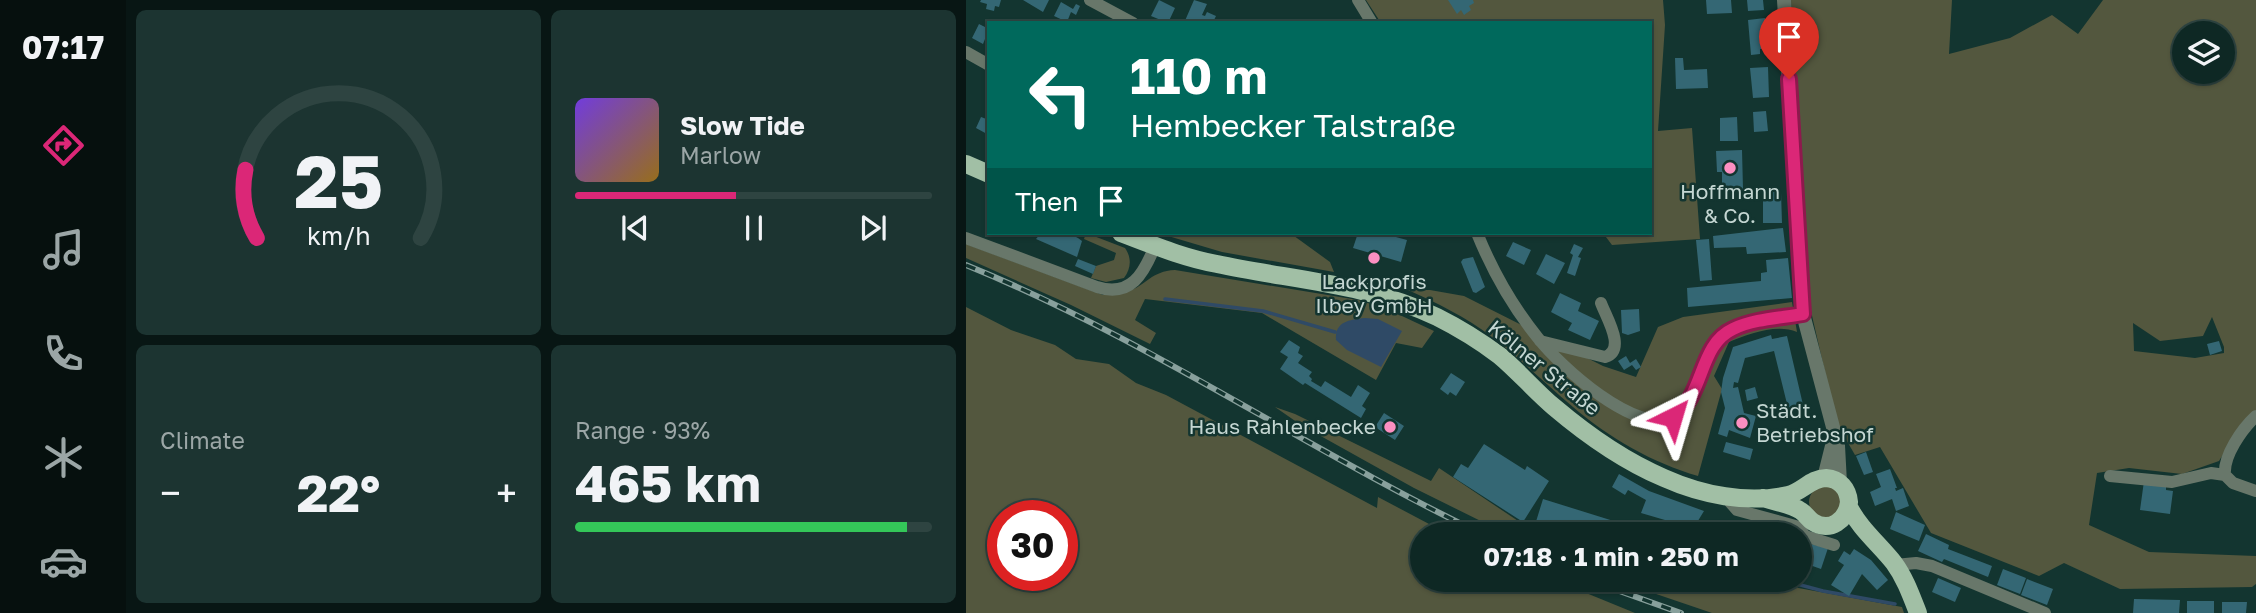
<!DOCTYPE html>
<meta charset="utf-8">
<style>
:root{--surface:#0e2824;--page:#1c3431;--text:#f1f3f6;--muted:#9ba6a6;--line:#2e4441;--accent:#db2777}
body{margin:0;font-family:"Golos Text",sans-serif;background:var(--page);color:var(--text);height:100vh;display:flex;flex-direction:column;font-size:26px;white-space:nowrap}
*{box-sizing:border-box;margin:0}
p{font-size:23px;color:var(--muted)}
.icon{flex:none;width:38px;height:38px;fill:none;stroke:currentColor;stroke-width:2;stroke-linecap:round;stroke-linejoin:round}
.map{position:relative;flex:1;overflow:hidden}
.panel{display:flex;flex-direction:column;gap:10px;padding:10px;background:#081614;width:840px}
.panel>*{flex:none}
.top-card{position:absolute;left:21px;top:21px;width:665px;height:214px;border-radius:0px;box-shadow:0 2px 5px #0004,0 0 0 2px var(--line);background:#00695c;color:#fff;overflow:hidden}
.fabs{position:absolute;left:1206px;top:21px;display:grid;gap:14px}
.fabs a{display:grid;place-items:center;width:63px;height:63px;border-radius:50%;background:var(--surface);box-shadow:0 2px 5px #0004,0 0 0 2px var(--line);font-size:35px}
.speed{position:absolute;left:21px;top:500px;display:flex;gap:14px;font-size:35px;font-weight:700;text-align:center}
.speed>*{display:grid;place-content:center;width:91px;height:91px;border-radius:50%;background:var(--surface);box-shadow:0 2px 5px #0004,0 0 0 2px var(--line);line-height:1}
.speed .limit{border:10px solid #d22;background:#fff;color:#111}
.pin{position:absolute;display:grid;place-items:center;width:60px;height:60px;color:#fff;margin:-72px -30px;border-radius:50% 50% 50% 0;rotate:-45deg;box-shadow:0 0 7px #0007}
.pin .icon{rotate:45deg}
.me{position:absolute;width:77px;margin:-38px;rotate:40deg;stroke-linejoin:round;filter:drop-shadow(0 0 5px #0008)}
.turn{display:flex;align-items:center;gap:24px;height:147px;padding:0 28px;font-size:32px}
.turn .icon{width:91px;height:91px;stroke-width:2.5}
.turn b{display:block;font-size:49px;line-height:60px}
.then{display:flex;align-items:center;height:66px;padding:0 28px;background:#0003;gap:14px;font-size:26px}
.big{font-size:52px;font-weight:700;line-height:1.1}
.panel .widget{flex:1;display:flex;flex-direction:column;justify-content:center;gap:10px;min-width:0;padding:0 24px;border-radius:10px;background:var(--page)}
.panel .dial{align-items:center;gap:0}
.dial svg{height:182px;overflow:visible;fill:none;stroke:var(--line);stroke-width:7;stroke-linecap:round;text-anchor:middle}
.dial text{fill:var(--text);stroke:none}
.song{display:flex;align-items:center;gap:21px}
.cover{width:84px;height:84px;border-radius:10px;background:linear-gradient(135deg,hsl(260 70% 55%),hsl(40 70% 35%))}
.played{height:7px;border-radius:4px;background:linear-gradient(90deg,var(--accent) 45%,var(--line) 45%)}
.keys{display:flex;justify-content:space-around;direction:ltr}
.heat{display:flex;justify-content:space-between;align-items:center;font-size:38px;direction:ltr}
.charge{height:10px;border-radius:5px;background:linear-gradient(90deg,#34c759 93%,var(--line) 0)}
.panel .tiles{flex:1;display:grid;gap:10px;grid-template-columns:repeat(2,1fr)}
.trip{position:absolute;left:444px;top:522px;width:402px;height:70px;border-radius:35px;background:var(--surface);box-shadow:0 2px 5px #0004,0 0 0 2px var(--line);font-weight:700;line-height:70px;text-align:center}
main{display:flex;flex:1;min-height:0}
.dock{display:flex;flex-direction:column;width:126px;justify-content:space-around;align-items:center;background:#06100e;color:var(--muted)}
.dock .icon{width:49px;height:49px}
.dock .active{color:var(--accent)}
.dock b{font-size:32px;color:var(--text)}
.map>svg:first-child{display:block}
</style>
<main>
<nav class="dock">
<b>07:17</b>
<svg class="icon active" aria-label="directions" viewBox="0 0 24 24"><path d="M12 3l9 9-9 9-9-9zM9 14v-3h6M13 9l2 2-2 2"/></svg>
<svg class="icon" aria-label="music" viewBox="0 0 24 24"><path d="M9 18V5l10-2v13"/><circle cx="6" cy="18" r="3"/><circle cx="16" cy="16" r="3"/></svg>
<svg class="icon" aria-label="phone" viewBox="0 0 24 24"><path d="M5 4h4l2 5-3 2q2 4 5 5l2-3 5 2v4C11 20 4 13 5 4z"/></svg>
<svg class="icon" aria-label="climate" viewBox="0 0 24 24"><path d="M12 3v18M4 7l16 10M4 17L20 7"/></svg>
<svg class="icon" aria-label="car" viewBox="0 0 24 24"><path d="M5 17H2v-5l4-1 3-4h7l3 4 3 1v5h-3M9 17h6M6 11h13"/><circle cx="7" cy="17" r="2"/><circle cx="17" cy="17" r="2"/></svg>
</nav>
<section class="panel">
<div class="tiles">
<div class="widget dial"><svg viewBox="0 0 100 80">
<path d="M14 69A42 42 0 1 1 86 69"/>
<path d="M14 69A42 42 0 0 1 9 39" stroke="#db2777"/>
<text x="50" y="56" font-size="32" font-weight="700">25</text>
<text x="50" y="72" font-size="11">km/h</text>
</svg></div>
<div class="widget">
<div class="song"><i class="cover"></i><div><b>Slow Tide</b><p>Marlow</p></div></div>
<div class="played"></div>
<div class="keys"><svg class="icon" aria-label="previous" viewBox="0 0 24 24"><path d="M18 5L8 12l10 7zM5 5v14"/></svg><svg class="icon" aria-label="pause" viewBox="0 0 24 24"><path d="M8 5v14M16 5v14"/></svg><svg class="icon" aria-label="next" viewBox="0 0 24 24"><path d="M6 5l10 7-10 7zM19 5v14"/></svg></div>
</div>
<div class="widget"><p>Climate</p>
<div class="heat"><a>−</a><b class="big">22°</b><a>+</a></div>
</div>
<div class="widget"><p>Range · 93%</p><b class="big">465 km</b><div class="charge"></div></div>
</div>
</section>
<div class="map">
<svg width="1290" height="613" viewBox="0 0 1290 613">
<rect width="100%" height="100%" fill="#133530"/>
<!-- green -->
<path fill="#53573e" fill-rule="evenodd" d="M400 0H697L699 25 692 131 726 128 734 239 646 245 637 233H684V23H415Z
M825 0H986L983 54 1044 38 1086 15 1112 34 1137 0H1290V410L1272 430 1253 461 1216 474 1163 468 1131 473 1123 525 1183 552 1290 556V584L1286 587 1154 589 1098 563 1073 576 965 533 914 447 889 455 871 424 844 307 831 170ZM1218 33H1256V72H1218ZM1246 317 1258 347V353L1229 358 1168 351 1167 323 1194 341 1237 336Z
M120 233 159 248C166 258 165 269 158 278L140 282 125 278 130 266 148 260 150 253 118 239Z
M192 233H324L364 262 368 272 256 252Z
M0 244 137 295C145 295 154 295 161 292 181 285 185 271 209 270L392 300 421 309 468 331 456 348 430 343 410 380 296 313 179 299 169 320 190 333 184 344 105 305 0 258Z
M442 290H464L498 296 637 366 670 377 692 327 717 317 826 302 831 332C811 323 782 334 763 342L748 376 756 389 732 476C687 463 643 438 607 407 579 384 554 358 526 337 500 317 471 303 442 290Z
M0 307 45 330 89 345 110 359 143 364 170 383 200 395 411 508 412 497 482 534H457V579H476V582L478 579H586L669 613H0ZM37 516H96V576H37Z
M309 407 329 414 465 481 473 468 564 529 579 534H541L448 488 335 425Z
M843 502a16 16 0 1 1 32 0a16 16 0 1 1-32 0Z
M646 579H735L781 591 816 585 936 607 938 613H746Z"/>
<!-- water -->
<path fill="#2f4a66" d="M399 318 412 319 436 331 415 367 381 350 370 340C369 321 383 320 399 318Z"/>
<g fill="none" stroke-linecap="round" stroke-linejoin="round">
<!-- stream -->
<path stroke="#2f4a66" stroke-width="3.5" d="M199 299 297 311 369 332
M812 579 857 591 929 604"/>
</g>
<!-- building -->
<path fill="#346774" d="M15 0H35L33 7 29 6 28 11 20 9 21 4 14 2Z
M57 0H83L77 12Z
M193 0 209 8 202 23 185 16Z
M228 0 241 4 236 15 239 16 241 12 250 16 248 20 253 23H218Z
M482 0H507L508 3 503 6 505 10 498 15 495 10 491 14Z
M740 0H765L766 13 741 14Z
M781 0H797L798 10 782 11Z
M95 2 107 9 110 4 114 6 110 15 105 12 101 22 88 16Z
M799 18 801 48 794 49V54L785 55 782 20Z
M13 24 23 29V41L19 39 17 44 6 38Z
M709 58H717L718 70 741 69 742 88 710 89Z
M802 67 803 97 787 98 784 68Z
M800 111 802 131 788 132 787 112Z
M15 117 23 120 21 134 10 128Z
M771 117 772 141H754V118Z
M776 150 777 189H756V172H751L750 151Z
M797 192H815L816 223H797Z
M817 228 820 252 781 254 780 247 748 248 747 236Z
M75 233H102L112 238 116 241 111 257 70 239Z
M392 233H415L441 240 435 262 387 248Z
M743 239 746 280 734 281 730 240Z
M547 242 565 250 558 265 540 256Z
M608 244 617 248 612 257 615 258 609 276 601 273 607 255 604 253Z
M580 254 599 263 588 284 570 274Z
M507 257 519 287 510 293 507 292 495 262 497 259Z
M822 258 826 298 722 307 721 288 795 281V273L801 272 800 260Z
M112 259 130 266 127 274 109 266Z
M594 293 615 303 612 311 633 321 624 340 602 330 606 323 585 312Z
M673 309 674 331 662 335 656 333 655 310Z
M805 335 806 339 821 336 838 409 823 412 808 351 779 358 772 383 768 382 767 388 772 387 778 413 790 416 784 438 763 430 761 437 752 434 759 408 755 392 757 378 767 347Z
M323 340 334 347 332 353 337 356 332 363 346 372 343 376 346 379 345 381 355 387 359 381 385 397 392 385 404 393 396 406 400 409 395 418 339 383 337 385 314 369 322 357 314 352Z
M1253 341 1256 351 1244 355 1241 344Z
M660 356 664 363 670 359 675 367 670 370 666 365 658 370 652 361Z
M485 373 499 382 490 396 484 392 482 395 474 389Z
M789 387 792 398 781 401 779 390Z
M418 413 438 426 429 440 409 427Z
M760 442 787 449 784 460 757 452Z
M518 444 559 470 561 466 583 481 557 522 487 477 495 464 502 468Z
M900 452 907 472 898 475 890 456Z
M924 469 931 488H929L930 491 937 488 943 506 930 511 926 499 909 506 904 492 915 487 910 474Z
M653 474 683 491 738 511 724 534H710L716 525 675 513 680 500 662 490 659 495 646 487Z
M1178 481 1200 484V490L1207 491 1204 514 1174 510Z
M577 499 654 523 697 534H586L568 528Z
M930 512 959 525 953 541 924 529Z
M960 534 983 545 982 549 1026 566 1022 577 978 559 976 562 952 551Z
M835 542 862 548 855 569 838 563 842 552 835 550Z
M888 549 905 560 922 580 911 590 896 574 883 596 865 585 878 565 872 561 878 551 884 555Z
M1037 569 1060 578 1054 594 1031 585Z
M972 578 995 588 989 602 966 592Z
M1061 579 1087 589 1081 605 1055 595Z
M1168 599 1214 600 1213 613H1167Z
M1221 601H1248V613H1221Z
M1256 602H1281L1280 613H1256Z"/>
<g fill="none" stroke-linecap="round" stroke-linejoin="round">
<!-- minor -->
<path stroke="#68776a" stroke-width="12" d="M124 0 167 23
M392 0 406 23
M0 52 23 65
M511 233C526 270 546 306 572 338 594 366 670 436 708 417 741 400 732 348 764 330 785 318 814 318 837 314
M0 238 131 287C165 298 178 273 189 246
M574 341 639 357C661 350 640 317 635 303
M1259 475C1257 456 1276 429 1290 416
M1144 476 1206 482 1245 473 1259 475 1267 483 1290 491
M764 496V502L771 510 833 527 839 536 868 545
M929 565 950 563 966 566 1079 613"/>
<!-- tertiary -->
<path stroke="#68776a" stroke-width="14" d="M818 0 837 314 872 446 874 483
M858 478 867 442"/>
<!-- primary -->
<path stroke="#a1bfa5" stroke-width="18" d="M0 164 23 174
M155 233C187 245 218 258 251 264 325 280 401 283 471 317 493 328 514 341 534 356 553 372 569 391 588 407 621 435 658 461 698 478 736 495 781 504 822 495 836 492 845 478 860 478 874 479 882 489 883 502 881 520 864 533 847 522 842 519 840 514 835 511 825 504 809 502 797 498
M883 507C894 529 913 544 928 563 939 578 945 595 952 613"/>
<defs>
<path id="rail" d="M0 265C180 338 341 450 516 534
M602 579 628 590
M620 579 715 613"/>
</defs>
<!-- rail casing -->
<use href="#rail" stroke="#88a09c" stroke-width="6"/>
<!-- rail -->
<use href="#rail" stroke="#133530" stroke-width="3.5" stroke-dasharray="10" stroke-linecap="butt"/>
</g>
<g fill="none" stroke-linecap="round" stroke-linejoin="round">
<defs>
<path id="route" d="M707 417C739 396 732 345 767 329 788 319 814 318 837 314L823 79"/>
</defs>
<!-- route casing -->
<use href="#route" stroke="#8e194d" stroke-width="18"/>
<!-- route -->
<use href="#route" stroke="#db2777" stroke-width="12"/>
</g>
<!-- markers -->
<g fill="#fc8fc1" stroke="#133530" stroke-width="2.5">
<circle cx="764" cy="168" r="7"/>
<circle cx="408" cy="258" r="7"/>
<circle cx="776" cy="423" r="7"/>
<circle cx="424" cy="427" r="7"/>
</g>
<g text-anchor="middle" stroke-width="5" stroke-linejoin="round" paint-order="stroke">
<!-- poi labels -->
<g font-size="21" fill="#c4d6d2" stroke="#133530">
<text x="764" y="199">Hoffmann<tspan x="764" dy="24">&amp; Co.</tspan></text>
<text x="408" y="289">Lackprofis<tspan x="408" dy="24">Ilbey GmbH</tspan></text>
<text x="790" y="418" text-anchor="start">Städt.<tspan x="790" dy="24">Betriebshof</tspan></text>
<text x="410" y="434" text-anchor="end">Haus Rahlenbecke</text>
</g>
<!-- street labels -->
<g font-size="21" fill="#c4d6d2" stroke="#133530">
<text transform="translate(578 368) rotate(39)" y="7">Kölner Straße</text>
</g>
</g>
</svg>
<div class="fabs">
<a><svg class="icon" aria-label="layers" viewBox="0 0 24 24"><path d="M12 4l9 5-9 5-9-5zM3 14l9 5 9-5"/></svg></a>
</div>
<div class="speed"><div class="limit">30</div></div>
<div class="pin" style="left:823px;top:79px;background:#d93025"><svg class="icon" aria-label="arrive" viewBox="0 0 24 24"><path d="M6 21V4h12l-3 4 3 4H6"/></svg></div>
<svg class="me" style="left:707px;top:417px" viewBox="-20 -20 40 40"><path d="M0-17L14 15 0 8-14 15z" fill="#db2777" stroke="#fff" stroke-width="4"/></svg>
<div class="trip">07:18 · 1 min · 250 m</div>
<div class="top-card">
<div class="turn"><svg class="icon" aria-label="left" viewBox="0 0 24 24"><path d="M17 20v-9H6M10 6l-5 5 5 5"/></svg><div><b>110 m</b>Hembecker Talstraße</div></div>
<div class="then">Then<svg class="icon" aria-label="arrive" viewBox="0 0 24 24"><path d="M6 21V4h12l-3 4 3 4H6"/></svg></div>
</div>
</div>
</main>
